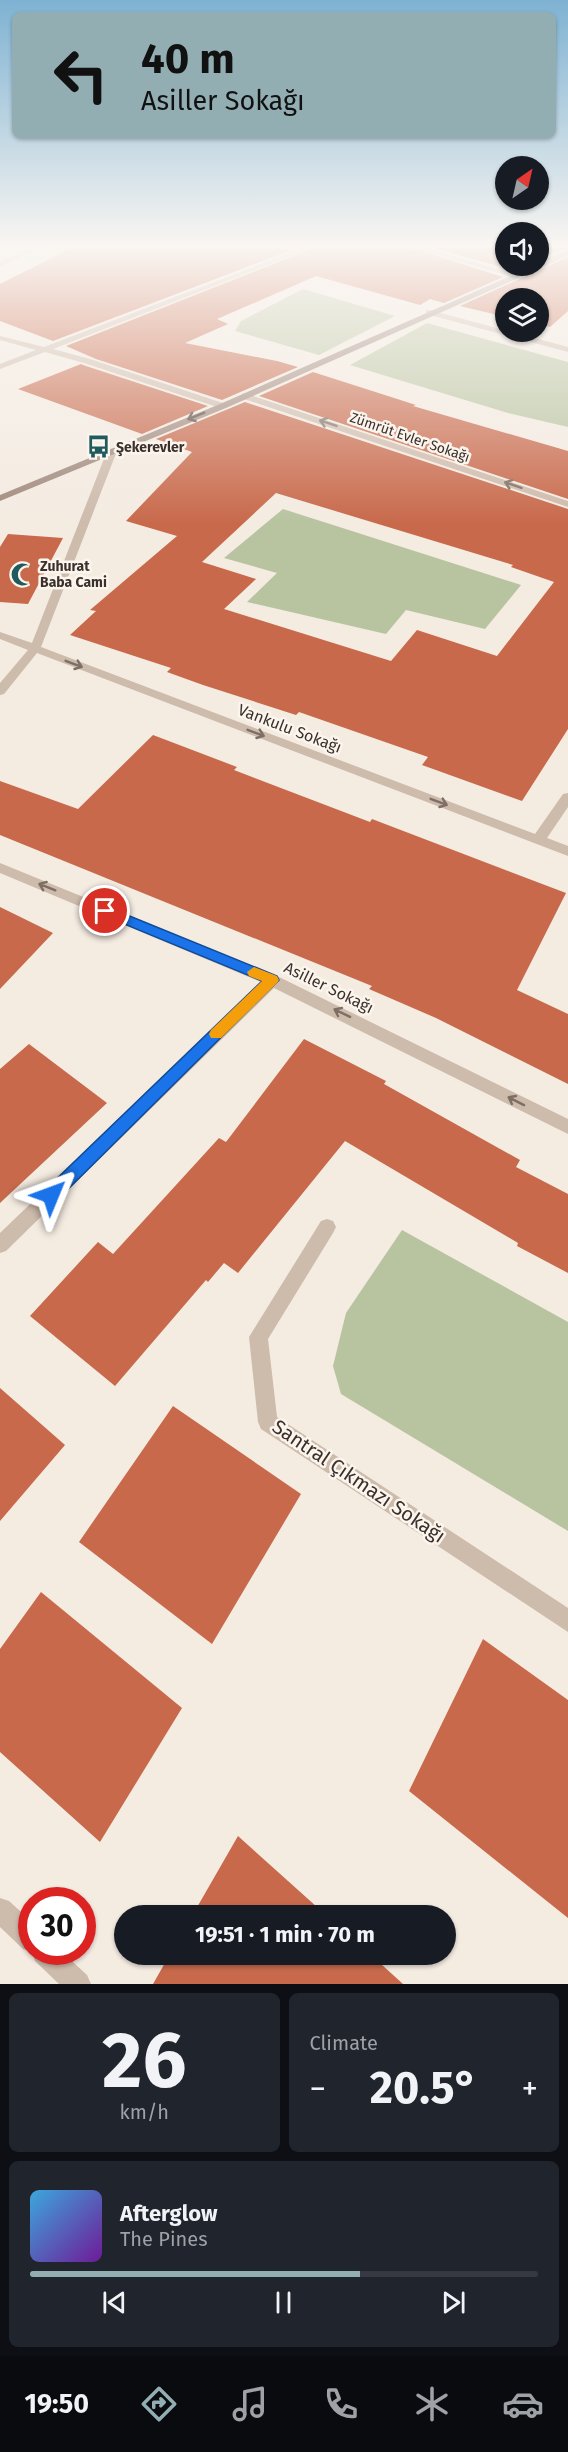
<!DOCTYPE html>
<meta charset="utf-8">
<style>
:root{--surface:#171b24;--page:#20242c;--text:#f1f3f6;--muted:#9ea1a6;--line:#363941;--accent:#92aeb2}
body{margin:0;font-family:"Fira Sans",sans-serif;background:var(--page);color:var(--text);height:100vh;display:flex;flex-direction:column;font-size:22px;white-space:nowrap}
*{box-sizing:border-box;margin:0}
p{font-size:20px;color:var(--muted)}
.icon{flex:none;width:33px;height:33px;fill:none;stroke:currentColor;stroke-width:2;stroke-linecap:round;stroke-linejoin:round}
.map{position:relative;height:1984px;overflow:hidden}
.drawer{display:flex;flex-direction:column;gap:9px;padding:9px;background:#0d0f14;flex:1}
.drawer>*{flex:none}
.hud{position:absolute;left:12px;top:12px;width:544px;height:126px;border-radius:9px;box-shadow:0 2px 4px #0004;background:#92aeb2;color:#111;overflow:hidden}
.needle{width:39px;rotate:34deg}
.fabs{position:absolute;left:495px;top:156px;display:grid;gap:12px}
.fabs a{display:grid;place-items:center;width:54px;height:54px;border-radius:50%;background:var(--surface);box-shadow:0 2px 4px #0004;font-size:30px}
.speed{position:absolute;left:18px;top:1887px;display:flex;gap:12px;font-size:30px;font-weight:700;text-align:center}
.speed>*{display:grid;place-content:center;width:78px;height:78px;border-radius:50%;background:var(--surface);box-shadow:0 2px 4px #0004;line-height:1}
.speed .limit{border:9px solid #d22;background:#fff;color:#111}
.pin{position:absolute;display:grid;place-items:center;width:51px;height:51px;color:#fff;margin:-26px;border:3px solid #fff;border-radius:50%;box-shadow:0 2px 6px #0007}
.me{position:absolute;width:66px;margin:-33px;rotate:46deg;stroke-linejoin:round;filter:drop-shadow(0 0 4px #0008)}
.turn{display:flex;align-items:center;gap:21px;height:126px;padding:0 30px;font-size:27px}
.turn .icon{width:78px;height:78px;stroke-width:2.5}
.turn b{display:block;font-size:42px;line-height:51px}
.big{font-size:45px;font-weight:700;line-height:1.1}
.drawer .card{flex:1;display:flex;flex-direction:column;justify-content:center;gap:9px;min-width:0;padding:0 21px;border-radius:9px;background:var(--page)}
.drawer .dial{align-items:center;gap:0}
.dial b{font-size:78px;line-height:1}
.song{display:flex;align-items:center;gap:18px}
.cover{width:72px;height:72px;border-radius:9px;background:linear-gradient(135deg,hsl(200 70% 55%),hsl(280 70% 35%))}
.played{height:6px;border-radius:3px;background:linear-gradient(90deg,var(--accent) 65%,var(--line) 65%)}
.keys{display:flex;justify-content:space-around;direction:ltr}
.heat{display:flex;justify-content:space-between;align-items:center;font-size:33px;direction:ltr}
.drawer .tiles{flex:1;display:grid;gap:9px;grid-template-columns:1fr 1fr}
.card:last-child{grid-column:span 2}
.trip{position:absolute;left:114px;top:1905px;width:342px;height:60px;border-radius:30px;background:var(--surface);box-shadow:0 2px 4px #0004;font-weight:700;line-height:60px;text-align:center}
.tab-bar{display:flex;height:96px;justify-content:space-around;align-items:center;background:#090b0e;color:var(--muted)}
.tab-bar .icon{width:42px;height:42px}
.tab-bar .active{color:var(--accent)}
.tab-bar b{font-size:27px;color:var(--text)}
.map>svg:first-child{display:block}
</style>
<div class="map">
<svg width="568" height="1984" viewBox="0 0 568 1984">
<rect width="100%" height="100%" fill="#f4ebe1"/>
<!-- green -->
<path fill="#b8c4a0" d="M303 289 395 316 319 355 235 331 241 321Z
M427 323 568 362V427L508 413 350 365Z
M283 509 521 585 485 629 406 610 386 634 247 602 277 573 224 558Z
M402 1230 568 1322V1531L341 1394 333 1366 346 1313Z"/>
<!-- building -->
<path fill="#c8694b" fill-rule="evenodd" d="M75 246H302L53 341 0 321V284Z
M319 246H406L503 277 444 303 430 299 420 305 316 276 217 319 228 324 185 343 277 361 298 367 222 400 96 359 66 346Z
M427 246H506V266H529L515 271Z
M538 246H568V248L538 259Z
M568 257V311L550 327 538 324V298H506V317L460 306Z
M81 364 83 365 208 406 142 434 18 389Z
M313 372 416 405 413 406 568 451V499L259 396Z
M245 402 568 509V729L522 801 422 765 428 757 299 712 296 715 203 685 167 672 171 668 70 635 96 611 90 610 177 536 126 521 192 452 156 439ZM276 493 513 565 511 567 554 582 497 656 417 630 391 661 224 609 256 579 202 562Z
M8 534 63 538 28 604 0 602V547Z
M153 735 237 767 234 770 370 822 372 819 566 893 517 990 568 1014V1084L436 1018 369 989 372 986 0 835V781L78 809Z
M0 907 53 933 0 989Z
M304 1039 386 1081 384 1084 520 1160 516 1167 568 1194V1273L517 1246 518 1243 345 1141 238 1273 224 1263 208 1282 206 1280 115 1386 30 1316 98 1242 113 1254 219 1138 226 1142Z
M29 1044 107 1103 0 1203V1069Z
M0 1388 65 1445 0 1521Z
M173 1406 301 1494 212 1644 79 1542Z
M41 1592 182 1708 100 1842 0 1752V1649Z
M483 1639 568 1700V1918L409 1791Z
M238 1836 327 1916H192Z
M170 1954H370L403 1984H153Z"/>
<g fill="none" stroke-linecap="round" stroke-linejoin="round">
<!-- street -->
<path fill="#cdbbac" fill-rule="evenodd" d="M34 246H43L0 267V262Z
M308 246H317L53 349 90 359 226 404V408H220L84 363 45 352 0 369V364L36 350 0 340V336L44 347Z
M408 246H419L519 275 512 277Z
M429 310 568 347V352L426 314V310Z
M244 393 568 501V507L241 398 240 396Z
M112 448 117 451 41 647 535 834 563 794 568 793V807L547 838 568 846V856L37 653 4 694 0 695V683L28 650 0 639V632L32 643 107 451Z
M0 863 277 976 568 1119V1134L274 988 6 1251 0 1253V1233L261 982 0 873Z
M327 1219 333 1221 336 1227 333 1233 268 1339 277 1417 568 1608V1632L261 1429 258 1422 249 1337 321 1221Z
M0 1898 9 1901 32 1922V1952H62L87 1975 91 1984H59L35 1961 32 1952 23 1949 0 1927Z"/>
<!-- secondary -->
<path fill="#a18a7d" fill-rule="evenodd" d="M568 250V255L541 268 226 408 0 501V495L220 404 533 266H538V262Z"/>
</g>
<!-- one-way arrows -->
<defs><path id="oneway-shaft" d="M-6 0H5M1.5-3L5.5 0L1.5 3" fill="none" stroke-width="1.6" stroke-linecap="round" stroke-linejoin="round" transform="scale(1.5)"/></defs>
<use stroke="#544640" href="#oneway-shaft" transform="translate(196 416) rotate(158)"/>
<g stroke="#7d6f65">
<use href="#oneway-shaft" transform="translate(328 423) rotate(-162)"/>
<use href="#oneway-shaft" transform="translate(513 485) rotate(-161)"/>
<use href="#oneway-shaft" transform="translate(74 664) rotate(21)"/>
<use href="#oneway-shaft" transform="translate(256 733) rotate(21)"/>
<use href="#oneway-shaft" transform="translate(439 802) rotate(21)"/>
<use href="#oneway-shaft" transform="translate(47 887) rotate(-158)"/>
<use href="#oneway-shaft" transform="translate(342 1013) rotate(-154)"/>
<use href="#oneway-shaft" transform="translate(516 1101) rotate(-153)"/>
</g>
<!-- sky -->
<linearGradient id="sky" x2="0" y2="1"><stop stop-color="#7eb2d2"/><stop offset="0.47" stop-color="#faf6f2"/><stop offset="1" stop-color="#faf6f2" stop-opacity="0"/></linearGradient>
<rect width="568" height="524" fill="url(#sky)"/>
<!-- route -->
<path fill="#1a73e8" stroke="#114b97" stroke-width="1.5" d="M105 906 277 976 279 980 57 1200 51 1202 45 1200 43 1195 45 1190 262 981 100 914 98 911 100 907Z"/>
<!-- slow -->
<path fill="#f59e0b" d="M254 967 277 976 279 980 277 983 221 1038H211L209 1034 211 1030 262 981 249 976 247 972Z"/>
<!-- icons -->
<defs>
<symbol id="bus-bare" viewBox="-9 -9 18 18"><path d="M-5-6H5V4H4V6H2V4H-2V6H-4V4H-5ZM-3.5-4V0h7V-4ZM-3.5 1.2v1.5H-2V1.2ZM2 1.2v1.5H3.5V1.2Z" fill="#1f5a5e" stroke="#fbf5ee" stroke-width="2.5" paint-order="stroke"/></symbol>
<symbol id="mosque-bare" viewBox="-9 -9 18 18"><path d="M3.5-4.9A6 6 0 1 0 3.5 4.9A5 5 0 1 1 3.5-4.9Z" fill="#1f5a5e" stroke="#fbf5ee" stroke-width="2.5" paint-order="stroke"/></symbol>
</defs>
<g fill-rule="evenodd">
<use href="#bus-bare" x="82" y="430" width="33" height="33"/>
<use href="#mosque-bare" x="6" y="558" width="33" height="33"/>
</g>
<g text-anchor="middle" stroke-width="5" stroke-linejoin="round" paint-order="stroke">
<!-- far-street labels -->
<g font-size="14" fill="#3b302b" stroke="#fbf5ee">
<text transform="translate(410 437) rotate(19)" y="5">Zümrüt Evler Sokağı</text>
</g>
<!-- far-poi labels -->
<g font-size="14" font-weight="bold" fill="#3b302b" stroke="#fbf5ee" text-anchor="start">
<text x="116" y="452">Şekerevler</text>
<text x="40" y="571">Zuhurat<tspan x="40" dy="16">Baba Cami</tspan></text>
</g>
<!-- street labels -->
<g font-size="16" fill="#3b302b" stroke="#fbf5ee">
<text transform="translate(290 728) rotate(21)" y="6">Vankulu Sokağı</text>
<text transform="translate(329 987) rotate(26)" y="6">Asiller Sokağı</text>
</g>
<!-- near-street labels -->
<g font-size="20" fill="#3b302b" stroke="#fbf5ee">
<text transform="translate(359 1481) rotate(34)" y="7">Santral Çıkmazı Sokağı</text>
</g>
</g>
</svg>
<div class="fabs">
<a><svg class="needle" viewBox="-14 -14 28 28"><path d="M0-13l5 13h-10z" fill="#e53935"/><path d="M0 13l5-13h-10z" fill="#9ea1a6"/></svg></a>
<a><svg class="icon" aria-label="sound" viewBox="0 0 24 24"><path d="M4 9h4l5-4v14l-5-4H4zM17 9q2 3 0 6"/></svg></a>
<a><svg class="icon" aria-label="layers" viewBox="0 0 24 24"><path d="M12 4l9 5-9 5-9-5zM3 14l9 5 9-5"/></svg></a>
</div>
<div class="speed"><div class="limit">30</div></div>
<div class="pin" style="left:105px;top:911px;background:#d93025"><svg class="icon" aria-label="arrive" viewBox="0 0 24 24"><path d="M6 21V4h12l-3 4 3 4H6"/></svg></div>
<svg class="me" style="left:51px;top:1195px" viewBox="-20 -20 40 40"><path d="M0-17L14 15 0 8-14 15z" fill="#1a73e8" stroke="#fff" stroke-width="4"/></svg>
<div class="trip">19:51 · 1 min · 70 m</div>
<div class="hud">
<div class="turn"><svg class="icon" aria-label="left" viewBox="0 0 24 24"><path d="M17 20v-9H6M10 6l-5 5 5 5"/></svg><div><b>40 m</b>Asiller Sokağı</div></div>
</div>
</div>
<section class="drawer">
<div class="tiles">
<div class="card dial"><b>26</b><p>km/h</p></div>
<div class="card"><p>Climate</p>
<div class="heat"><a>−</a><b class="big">20.5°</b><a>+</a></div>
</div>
<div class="card">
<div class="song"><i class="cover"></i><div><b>Afterglow</b><p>The Pines</p></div></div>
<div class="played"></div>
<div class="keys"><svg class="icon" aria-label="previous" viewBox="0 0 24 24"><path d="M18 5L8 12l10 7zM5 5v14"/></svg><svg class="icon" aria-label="pause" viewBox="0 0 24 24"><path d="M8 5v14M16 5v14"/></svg><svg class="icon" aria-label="next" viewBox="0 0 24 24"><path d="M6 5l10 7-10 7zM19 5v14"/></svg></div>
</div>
</div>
</section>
<nav class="tab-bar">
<b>19:50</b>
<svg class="icon active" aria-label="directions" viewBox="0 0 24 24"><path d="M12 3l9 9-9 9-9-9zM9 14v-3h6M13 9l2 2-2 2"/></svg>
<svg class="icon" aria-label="music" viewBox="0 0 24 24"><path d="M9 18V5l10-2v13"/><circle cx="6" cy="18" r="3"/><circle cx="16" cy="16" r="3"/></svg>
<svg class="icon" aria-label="phone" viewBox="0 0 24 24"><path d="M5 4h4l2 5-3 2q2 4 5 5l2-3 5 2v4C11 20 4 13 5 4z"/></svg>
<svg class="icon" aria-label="climate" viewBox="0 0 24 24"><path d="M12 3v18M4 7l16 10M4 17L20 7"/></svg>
<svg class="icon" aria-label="car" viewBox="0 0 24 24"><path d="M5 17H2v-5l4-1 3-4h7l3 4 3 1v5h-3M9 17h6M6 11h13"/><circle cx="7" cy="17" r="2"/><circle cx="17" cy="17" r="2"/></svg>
</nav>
